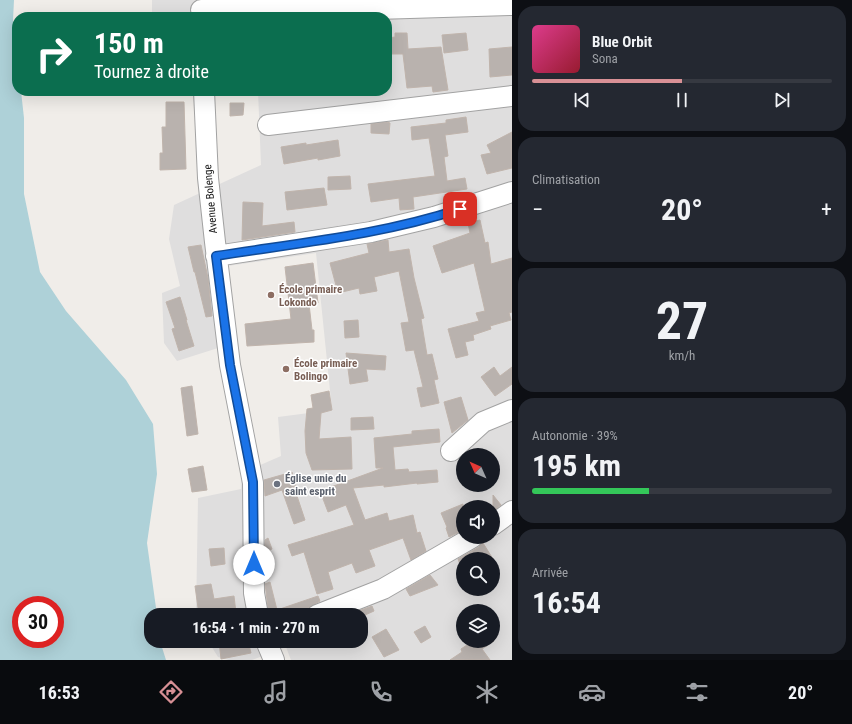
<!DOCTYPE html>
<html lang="fr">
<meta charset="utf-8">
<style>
:root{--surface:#171b24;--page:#242831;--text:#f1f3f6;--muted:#9ea1a6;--line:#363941;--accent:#d89095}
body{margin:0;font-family:"Roboto Condensed",sans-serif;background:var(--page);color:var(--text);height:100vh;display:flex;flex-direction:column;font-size:15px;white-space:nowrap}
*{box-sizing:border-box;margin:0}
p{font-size:13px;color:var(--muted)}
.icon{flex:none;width:22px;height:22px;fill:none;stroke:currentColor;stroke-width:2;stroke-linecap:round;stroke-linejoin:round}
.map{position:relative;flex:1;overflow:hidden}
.side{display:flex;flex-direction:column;gap:6px;padding:6px;background:#0d0f14;width:340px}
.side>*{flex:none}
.hud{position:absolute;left:12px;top:12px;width:380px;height:84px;border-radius:16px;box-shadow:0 4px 16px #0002;background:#0b6e4f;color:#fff;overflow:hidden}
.needle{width:26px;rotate:315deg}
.buttons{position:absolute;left:456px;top:448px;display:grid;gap:8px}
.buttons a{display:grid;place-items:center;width:44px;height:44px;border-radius:50%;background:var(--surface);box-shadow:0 4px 16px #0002;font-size:20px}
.speed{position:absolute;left:12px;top:596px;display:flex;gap:8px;font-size:20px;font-weight:700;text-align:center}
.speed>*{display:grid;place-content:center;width:52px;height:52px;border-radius:50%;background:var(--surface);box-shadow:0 4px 16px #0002;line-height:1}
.speed .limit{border:6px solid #d22;background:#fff;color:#111}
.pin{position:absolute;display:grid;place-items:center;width:34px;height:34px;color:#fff;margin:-17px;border-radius:8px;box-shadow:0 2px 6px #0006}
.me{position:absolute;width:44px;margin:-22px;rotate:0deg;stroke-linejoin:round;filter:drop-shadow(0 0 3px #0008)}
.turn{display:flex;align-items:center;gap:14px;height:84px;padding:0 16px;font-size:18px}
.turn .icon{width:52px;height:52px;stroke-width:2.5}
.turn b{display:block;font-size:28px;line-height:34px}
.big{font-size:30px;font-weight:700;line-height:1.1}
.side .tile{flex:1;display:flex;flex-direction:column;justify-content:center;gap:6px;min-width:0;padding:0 14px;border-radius:16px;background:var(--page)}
.side .dial{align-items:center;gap:0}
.dial b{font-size:52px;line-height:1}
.song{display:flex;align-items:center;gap:12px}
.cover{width:48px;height:48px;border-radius:6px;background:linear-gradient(135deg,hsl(330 70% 55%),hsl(350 70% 35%))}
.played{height:4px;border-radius:2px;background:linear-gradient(90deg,var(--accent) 50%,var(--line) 50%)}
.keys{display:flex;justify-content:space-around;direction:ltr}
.heat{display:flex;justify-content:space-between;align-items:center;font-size:22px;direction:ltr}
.charge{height:6px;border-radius:3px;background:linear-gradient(90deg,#34c759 39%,var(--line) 0)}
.trip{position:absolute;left:144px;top:608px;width:224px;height:40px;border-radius:16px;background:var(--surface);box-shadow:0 4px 16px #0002;font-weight:700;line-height:40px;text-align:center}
.tabs{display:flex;height:64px;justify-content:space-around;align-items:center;background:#090b0e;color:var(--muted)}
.tabs .icon{width:28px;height:28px}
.tabs .current{color:var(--accent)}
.tabs b{font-size:18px;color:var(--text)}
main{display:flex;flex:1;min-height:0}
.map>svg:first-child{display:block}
</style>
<main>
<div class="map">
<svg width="512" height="660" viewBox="0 0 512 660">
<rect width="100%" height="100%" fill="#f0ede9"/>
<!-- residential -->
<path fill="#dfdede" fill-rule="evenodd" d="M152 0H512V660H291L286 647 252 660H229L218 657 208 641H361V615H196L198 498 241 489 242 473 281 456 278 417 332 410 316 253 228 266 237 342 177 361 164 343 162 293 180 286 169 239 174 205 261 165 258 91H387V17H152ZM463 455H493V485H463ZM463 507H493V537H463ZM463 559H493V589H463ZM463 611H493V641H463Z"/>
<!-- water -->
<path fill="#aed1d8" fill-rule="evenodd" d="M0 0H14L13 20 17 58V91H21L24 118V194L40 272 66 311 126 380 153 424 157 474 147 543 157 615H151V641H160L166 660H0ZM21 605H55V639H21Z"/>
<!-- building -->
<path fill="#b9b2ae" stroke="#c0b4ac" d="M395 33H407L408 49 441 47 448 90 433 92 432 86 407 88 403 54H387V38L395 37Z
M466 33 468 50 444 53 442 35Z
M512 47V75L490 77 489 49Z
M166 102H184L186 169 160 170V153H163L162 127H166Z
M230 103H244L243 115 230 116Z
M466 117 468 132 445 135 448 156 444 157 447 181 465 178 467 189 413 197 414 209 400 210 399 198 371 202 368 184 435 176 429 138 412 140 411 127 446 123V120Z
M387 122 390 123 389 134 371 133V124Z
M512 132V168L487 174 481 155 491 153 487 145Z
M338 140 340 156 318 160V158L284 164 281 147 306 143V145Z
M350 176 351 189 328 190V177Z
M324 188 327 205 287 210 285 192Z
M243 202 263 203 262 226 294 222 295 232 242 240Z
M480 220 485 243 488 242 491 264 512 258V312L509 313 511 320 490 326 491 329 473 335 474 340 465 342 468 355 456 358 448 329 479 321 476 313 485 311 474 263 442 273 433 246 470 233 468 223Z
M388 240 389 252 409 249 414 278 424 318 421 319 427 355 432 354 438 379 434 380 439 403 421 407 417 388 423 387 414 350 406 351 401 323 409 322 399 271 374 277 377 291 360 294 359 288 338 293 330 263 369 253 367 244Z
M201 245 208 278 212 316 206 317 195 272H194L188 247Z
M313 263 318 303 309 304 312 330H314V342L247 346 245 324 291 319 285 267Z
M180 297 187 320H186L194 346 179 351 172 329 175 328 166 302Z
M358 320 359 337 345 338 344 321Z
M346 353 386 356 385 370 366 369 368 381 350 384Z
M494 367 500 376 512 367V384L495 396 481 377Z
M192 386 198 434 187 436 181 388Z
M329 391 332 410 321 413 319 439 351 437 352 469 312 470 306 453 305 431 307 409 313 408 311 395Z
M461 397 468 420 452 433 444 402Z
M373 417 374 429 351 430V418Z
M439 429 440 442 393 447 395 470 408 469 409 472 437 470 438 482 417 484V483L384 487V485L353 488 365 520 387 513 389 521 413 515 417 533 420 532 426 551 411 560 403 538 369 550 375 566 356 573 352 563 328 572 333 589 317 594 304 552 292 556 288 545 354 525 346 505 328 512 320 491 383 468H376L374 438 412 434V431Z
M203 466 207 490 192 492 188 469Z
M292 472 296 486 294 487 305 520 294 524 282 490 265 496 264 480Z
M493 495 501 505 493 511Z
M463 504V530L449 537 446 528 447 527 441 513Z
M268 538 272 549 265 552V540Z
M483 543 493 559H463L462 570 458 559 479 547Z
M224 548 225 564 211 566 209 549Z
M430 575 438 585 410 596 406 589Z
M270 582 277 610 318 596 320 601 308 608 306 613 299 615H269L265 584Z
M211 584 214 599 234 596 236 613 199 615 195 586Z
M372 606 374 611 365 615H348Z
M425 626 431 637 421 643 414 632Z
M386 629 399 650 384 657 372 637Z
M219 641H248L251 653 221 659Z
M473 641H494L482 649 490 660H450L462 652 461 649Z"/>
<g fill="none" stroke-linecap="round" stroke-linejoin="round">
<defs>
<path id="minor" d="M201 10H343L512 5
M204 91 208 178 215 242 230 365 253 483 254 593 258 615
M268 125 512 96
M216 256 371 232 434 217 512 192
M451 451 483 422 512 410
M493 525 512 511
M317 615 383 589 473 537
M266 641 274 660"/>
</defs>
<!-- minor casing -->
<use href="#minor" stroke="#a2a2a2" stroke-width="22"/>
<!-- minor -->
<use href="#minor" stroke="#fff" stroke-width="20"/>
</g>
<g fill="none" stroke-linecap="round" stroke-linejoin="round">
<defs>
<path id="route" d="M254 564 253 482 230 365 216 256C298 243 381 235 460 209"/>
</defs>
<!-- route casing -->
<use href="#route" stroke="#114b97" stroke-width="10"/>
<!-- route -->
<use href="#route" stroke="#1a73e8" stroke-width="7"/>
</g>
<!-- markers -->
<g fill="#8d6e63" stroke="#fff" stroke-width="1.5">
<circle cx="271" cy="295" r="4"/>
<circle cx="286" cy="369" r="4"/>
</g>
<circle fill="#6b7280" stroke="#fff" stroke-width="1.5" cx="277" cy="484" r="4"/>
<g text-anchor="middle" stroke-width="3" stroke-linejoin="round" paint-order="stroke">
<!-- street labels -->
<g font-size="11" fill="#212121" stroke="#fff">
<text transform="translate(210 199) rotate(-95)" y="4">Avenue Bolenge</text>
</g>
<!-- education labels -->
<g font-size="11" font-weight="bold" fill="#785e54" stroke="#fff" text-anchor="start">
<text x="279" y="293">École primaire<tspan x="279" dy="13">Lokondo</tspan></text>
<text x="294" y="367">École primaire<tspan x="294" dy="13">Bolingo</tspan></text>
</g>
<!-- worship labels -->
<g font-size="11" font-weight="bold" fill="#5b616d" stroke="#fff" text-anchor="start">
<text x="285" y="482">Église unie du<tspan x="285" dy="13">saint esprit</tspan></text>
</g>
</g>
</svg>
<div class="buttons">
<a><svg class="needle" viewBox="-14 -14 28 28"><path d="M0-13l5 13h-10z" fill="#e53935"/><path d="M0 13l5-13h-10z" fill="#9ea1a6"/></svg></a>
<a><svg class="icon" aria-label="sound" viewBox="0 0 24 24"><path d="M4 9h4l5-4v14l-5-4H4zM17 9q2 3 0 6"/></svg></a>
<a><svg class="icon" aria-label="search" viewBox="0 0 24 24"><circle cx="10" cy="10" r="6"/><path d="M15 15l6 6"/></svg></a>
<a><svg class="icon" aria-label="layers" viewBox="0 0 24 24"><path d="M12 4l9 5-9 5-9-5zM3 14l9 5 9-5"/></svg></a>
</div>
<div class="speed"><div class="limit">30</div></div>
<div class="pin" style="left:460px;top:209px;background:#d93025"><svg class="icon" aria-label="arrive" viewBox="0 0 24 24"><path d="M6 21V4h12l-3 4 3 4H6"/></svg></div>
<svg class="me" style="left:254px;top:564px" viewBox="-20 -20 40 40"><circle r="19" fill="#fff"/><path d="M0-13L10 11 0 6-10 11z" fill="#1a73e8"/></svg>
<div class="trip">16:54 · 1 min · 270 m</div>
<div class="hud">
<div class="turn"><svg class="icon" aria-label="right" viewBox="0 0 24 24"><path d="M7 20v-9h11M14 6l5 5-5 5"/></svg><div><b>150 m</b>Tournez à droite</div></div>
</div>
</div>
<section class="side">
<div class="tile">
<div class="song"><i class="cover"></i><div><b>Blue Orbit</b><p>Sona</p></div></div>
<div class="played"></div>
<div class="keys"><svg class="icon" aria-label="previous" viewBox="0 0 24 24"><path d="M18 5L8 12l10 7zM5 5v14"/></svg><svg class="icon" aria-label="pause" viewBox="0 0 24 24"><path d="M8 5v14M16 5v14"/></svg><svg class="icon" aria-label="next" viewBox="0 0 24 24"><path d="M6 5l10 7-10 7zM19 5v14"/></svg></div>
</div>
<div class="tile"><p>Climatisation</p>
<div class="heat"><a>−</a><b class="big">20°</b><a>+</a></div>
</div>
<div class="tile dial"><b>27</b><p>km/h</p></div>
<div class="tile"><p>Autonomie · 39%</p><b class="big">195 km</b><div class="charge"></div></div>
<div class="tile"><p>Arrivée</p><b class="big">16:54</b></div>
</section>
</main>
<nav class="tabs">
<b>16:53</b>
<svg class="icon current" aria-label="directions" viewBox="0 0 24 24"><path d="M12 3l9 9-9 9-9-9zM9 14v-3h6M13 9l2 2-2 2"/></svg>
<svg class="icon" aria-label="music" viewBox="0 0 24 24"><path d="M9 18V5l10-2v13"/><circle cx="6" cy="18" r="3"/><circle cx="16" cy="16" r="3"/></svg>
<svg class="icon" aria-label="phone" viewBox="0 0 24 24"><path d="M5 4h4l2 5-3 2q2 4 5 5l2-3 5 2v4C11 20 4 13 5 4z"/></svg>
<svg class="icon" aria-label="climate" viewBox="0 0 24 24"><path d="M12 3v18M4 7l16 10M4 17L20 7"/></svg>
<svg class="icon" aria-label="car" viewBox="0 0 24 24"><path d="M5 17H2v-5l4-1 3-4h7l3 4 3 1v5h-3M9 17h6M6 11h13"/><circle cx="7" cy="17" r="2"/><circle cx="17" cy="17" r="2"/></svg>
<svg class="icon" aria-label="filters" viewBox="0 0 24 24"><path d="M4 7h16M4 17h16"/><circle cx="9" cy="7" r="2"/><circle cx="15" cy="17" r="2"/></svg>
<b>20°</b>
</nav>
